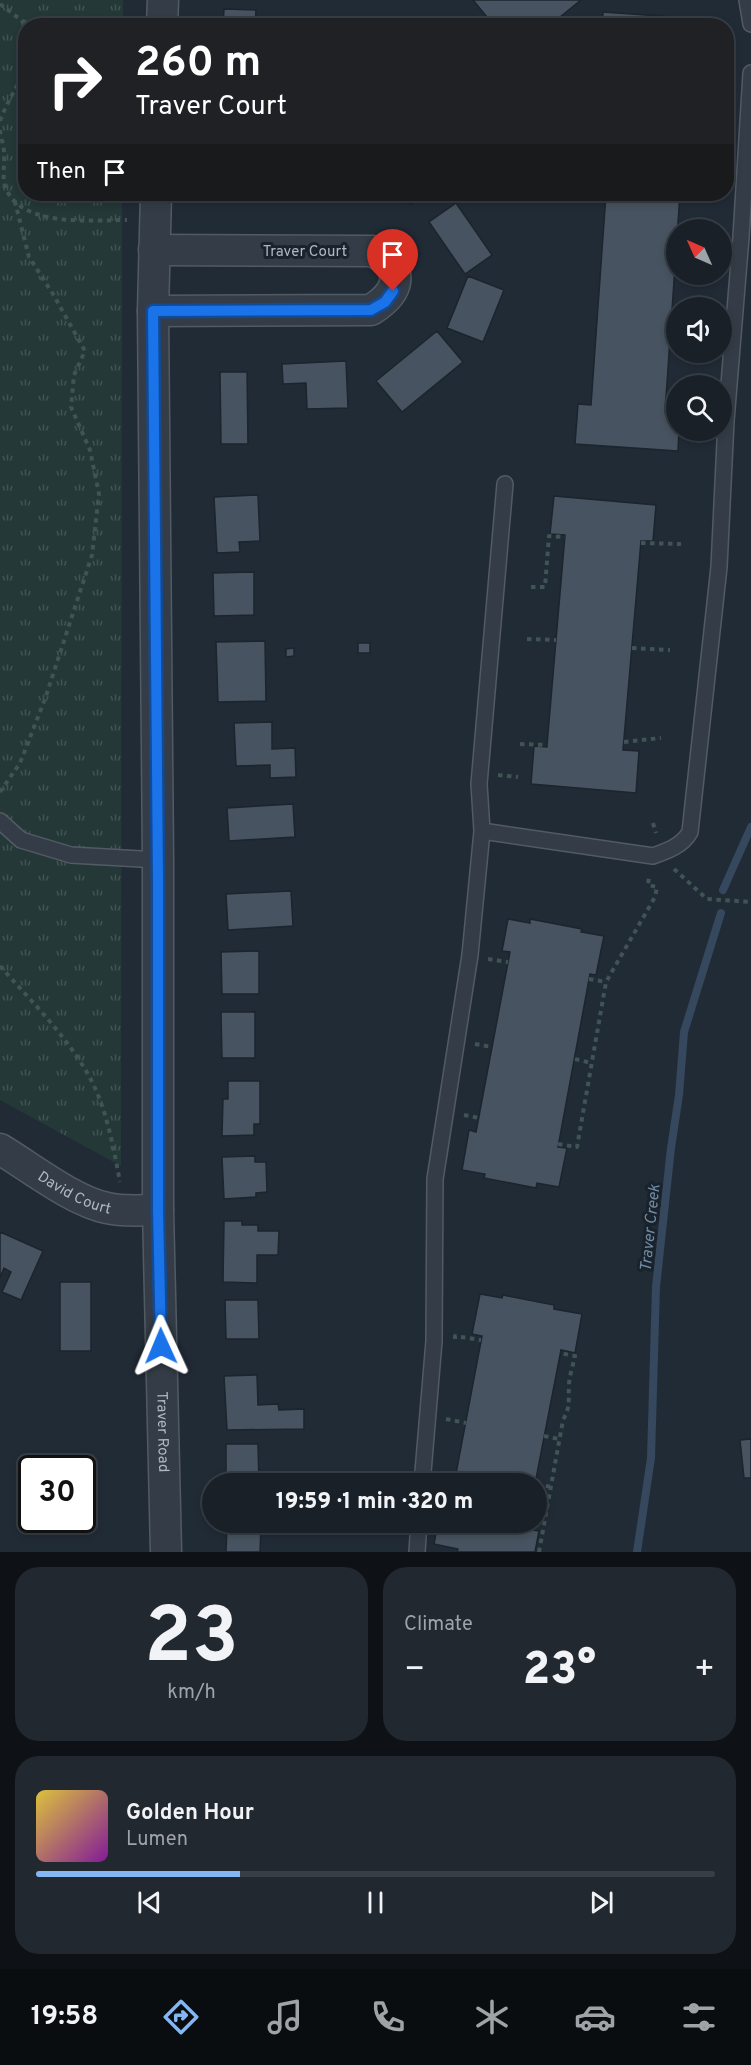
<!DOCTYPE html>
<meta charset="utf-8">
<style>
:root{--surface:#192028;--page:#222830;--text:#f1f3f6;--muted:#9fa3a8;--line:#373e45;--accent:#84b6f3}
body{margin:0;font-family:Overpass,sans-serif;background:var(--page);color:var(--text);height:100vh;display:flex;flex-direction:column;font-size:22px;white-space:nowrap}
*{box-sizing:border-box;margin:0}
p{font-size:20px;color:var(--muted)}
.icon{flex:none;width:33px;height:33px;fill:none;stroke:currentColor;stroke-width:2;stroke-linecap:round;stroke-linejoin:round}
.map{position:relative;height:1552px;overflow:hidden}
.panel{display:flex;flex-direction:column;gap:15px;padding:15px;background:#0e1216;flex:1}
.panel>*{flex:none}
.guide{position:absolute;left:18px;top:18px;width:716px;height:183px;border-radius:24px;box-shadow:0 3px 9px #0003,0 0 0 2px var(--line);background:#202124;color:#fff;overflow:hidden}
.needle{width:39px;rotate:315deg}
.buttons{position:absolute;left:666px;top:219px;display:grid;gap:12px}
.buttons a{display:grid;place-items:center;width:66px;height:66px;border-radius:50%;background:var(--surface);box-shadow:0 3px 9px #0003,0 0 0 2px var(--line);font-size:30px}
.speed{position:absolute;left:18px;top:1455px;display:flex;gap:12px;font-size:30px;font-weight:700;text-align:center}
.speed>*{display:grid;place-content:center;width:78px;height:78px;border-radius:50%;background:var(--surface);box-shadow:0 3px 9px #0003,0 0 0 2px var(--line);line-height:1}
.speed .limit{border:3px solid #111;border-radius:9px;background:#fff;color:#111}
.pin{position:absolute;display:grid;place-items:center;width:51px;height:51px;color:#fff;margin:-62px -26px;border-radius:50% 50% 50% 0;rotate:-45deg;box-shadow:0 0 6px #0007}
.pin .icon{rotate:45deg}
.me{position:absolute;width:66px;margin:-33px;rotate:359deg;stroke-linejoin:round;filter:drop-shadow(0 0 4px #0008)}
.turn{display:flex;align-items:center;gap:21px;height:126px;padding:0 18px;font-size:27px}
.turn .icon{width:78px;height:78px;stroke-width:2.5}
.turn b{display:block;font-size:42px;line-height:51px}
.then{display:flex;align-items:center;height:57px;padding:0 18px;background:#0003;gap:12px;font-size:22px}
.big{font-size:45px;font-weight:800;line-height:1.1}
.panel .card{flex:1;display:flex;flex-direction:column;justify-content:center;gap:9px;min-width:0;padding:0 21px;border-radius:24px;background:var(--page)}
.panel .dial{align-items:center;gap:0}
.dial b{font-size:78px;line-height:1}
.song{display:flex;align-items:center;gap:18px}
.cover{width:72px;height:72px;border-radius:9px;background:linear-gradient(135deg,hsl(50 70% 55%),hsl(290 70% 35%))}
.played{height:6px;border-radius:3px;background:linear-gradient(90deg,var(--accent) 30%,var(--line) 30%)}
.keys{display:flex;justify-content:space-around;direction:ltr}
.heat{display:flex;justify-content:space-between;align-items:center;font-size:33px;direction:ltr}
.panel .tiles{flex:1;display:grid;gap:15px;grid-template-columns:1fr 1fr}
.card:last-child{grid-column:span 2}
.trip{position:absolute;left:202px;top:1473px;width:345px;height:60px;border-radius:30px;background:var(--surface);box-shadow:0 3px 9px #0003,0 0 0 2px var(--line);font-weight:800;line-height:60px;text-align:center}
.dock{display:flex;height:96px;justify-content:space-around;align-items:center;background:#0a0d10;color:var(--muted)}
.dock .icon{width:42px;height:42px}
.dock .active{color:var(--accent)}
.dock b{font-size:27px;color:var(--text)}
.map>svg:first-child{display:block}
</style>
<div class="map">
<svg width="751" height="1552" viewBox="0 0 751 1552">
<defs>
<pattern id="grass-tufts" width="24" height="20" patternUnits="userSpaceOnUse" patternTransform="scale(1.5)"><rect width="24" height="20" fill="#243838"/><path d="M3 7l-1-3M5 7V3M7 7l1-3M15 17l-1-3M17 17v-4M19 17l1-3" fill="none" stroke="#415353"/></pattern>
</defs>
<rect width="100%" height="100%" fill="#212b36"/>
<!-- grass -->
<path fill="url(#grass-tufts)" d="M0 0H123V25L26 26V194H122L121 1166 0 1100Z"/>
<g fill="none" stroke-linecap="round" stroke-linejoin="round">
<!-- stream -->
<path stroke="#35485d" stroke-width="8" d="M723 890 751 827
M637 1552 651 1458 656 1287 671 1148 679 1095 684 1032 721 913"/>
</g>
<!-- building -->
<path fill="#475360" stroke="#1c242d" stroke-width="1.5" d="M473 0H581L549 26H486L491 22Z
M224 9 256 10 255 26H223Z
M603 12 701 19V26H602Z
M298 194H345V196Z
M375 194H415L412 204Z
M606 194H680L665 412 676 413V430H679L678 451 575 444 578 404 591 405Z
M456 203 492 255 465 274 429 222Z
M468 276 504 290 483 342 447 328Z
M437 331 463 362 402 412 376 381Z
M346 361 348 408 307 409 306 383 283 384 282 364Z
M220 372H247L248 444H221Z
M258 495 260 541 239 542 240 552 217 553 214 497Z
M554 496 656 505 653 541H641L623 750 639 751 636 793 531 784 534 746 547 747V745L565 535 550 534Z
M254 572V615L214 616 213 573Z
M265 641 266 701 218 702 216 642Z
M358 643H370V653H358Z
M294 648V656L286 657V649Z
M272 722V749L295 748 296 777 270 778V765L236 766 234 723Z
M293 804 295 837 229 841 227 808Z
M291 891 293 926 228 930 226 894Z
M508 919 530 923V919L582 929 581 932 604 936 596 975 590 974 558 1147 567 1148 559 1187 537 1183 536 1188 484 1178 485 1174 462 1170 469 1130 476 1132 510 952 502 951Z
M259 951V994H222L221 952Z
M221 1012H255V1058H222Z
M228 1081H260V1124H254V1135L222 1136 223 1099H228Z
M255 1156V1162H266L267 1192 256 1193V1197L224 1199 222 1157Z
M224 1221H242V1225H258V1231H279L278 1255H257V1283L223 1282Z
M0 1232 43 1251 21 1300 2 1292 11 1272 4 1268 0 1278Z
M60 1282H91V1351H60Z
M480 1294 502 1298 503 1295 554 1305V1309L582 1314 575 1353 561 1350 535 1484H454L482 1336 472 1334Z
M225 1300H258L259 1339H226Z
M257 1375 258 1405 278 1404 279 1410 304 1409V1429L227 1430 224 1376Z
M751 1439V1478H744L740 1440Z
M226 1444H258L259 1484H226Z
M438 1522H528L526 1529 539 1531 535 1552H457L458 1549 434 1544Z
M227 1525 261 1527 260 1552H226Z"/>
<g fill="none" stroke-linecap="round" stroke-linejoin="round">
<defs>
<path id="service" d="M747 0 751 24
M0 821 21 840 71 855 158 860
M482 831 653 856C667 851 682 846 690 832L719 567 726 421 741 237 751 73
M422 1484 434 1341 435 1179 470 955 482 831 479 784 505 484
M417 1552 419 1522"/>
<g id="minor">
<path d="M162 26 163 0"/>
<path id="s1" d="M156 194 153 311 158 860V1210L166 1552"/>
<path d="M153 311 371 310C400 292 406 269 373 251L154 250"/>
<path id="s2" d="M0 1149C30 1167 73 1201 107 1208 123 1212 141 1210 158 1210"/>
</g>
</defs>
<!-- service casing -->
<use href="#service" stroke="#525b64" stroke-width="18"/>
<!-- minor casing -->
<use href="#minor" stroke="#525b64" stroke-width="33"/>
<!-- path -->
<path stroke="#405355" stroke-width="4" stroke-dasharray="4.5 4.5" stroke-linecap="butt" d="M0 4 29 26
M0 121C7 102 17 87 26 69
M0 130C1 138 4 146 4 153 5 163 2 176 5 186 19 228 92 220 127 220
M675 268H676
M665 409 676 411V405
M641 543 681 544
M531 587H545L549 536 565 537
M527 639 556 640
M632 648 670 650
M624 742 661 738
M520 744 547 745
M498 775 518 777
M0 792 20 763 45 699 92 555 99 494 90 450 71 407 74 375 85 351 53 294 29 257 15 202
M653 823 656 833
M674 869 707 899 751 902
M488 959 508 962
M0 966C31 1001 66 1035 89 1076 107 1109 113 1146 120 1182
M589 979 606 982
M475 1044 492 1047
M575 1059 591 1063
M464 1115 479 1118
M558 1144 577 1147 606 982 655 897 657 887 648 885 649 876
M455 1339V1336L481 1340
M446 1419 466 1423
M544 1436 559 1439
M537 1484 551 1487
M539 1552 563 1420C571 1405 568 1402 569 1386 569 1376 573 1366 575 1356L560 1353"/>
<!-- service -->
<use href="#service" stroke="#343d47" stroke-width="15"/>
<!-- minor -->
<use href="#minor" stroke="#343d47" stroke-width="30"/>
</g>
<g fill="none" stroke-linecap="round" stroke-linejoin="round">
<defs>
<path id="route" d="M161 1346 158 1210V882L153 311 371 310 385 302 393 291"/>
</defs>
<!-- route casing -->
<use href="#route" stroke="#114b97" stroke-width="15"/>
<!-- route -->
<use href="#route" stroke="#1a73e8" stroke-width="10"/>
</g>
<g text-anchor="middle" stroke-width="6" stroke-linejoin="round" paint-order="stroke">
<!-- street labels -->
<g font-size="15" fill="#aeb8c3" stroke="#1a222b">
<text x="305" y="256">Traver Court</text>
<text dy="5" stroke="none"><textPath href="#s2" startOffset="87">David Court</textPath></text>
<text dy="5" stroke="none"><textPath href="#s1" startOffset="1238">Traver Road</textPath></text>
</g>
<!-- water labels -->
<g font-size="16" font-style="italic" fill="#708ba6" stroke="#1a222b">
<text transform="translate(649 1228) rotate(-84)" y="6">Traver Creek</text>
</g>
</g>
</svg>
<div class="buttons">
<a><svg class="needle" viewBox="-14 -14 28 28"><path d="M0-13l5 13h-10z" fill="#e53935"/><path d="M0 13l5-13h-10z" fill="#9fa3a8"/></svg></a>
<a><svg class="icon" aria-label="sound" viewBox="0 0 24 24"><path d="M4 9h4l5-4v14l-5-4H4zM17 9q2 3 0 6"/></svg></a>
<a><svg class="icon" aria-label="search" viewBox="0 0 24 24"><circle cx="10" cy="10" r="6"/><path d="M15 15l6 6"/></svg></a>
</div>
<div class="speed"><div class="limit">30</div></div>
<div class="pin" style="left:393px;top:291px;background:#d93025"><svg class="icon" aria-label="arrive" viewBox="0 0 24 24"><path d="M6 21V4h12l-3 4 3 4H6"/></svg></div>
<svg class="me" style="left:161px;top:1346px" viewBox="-20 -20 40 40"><path d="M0-17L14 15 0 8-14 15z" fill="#1a73e8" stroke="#fff" stroke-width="4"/></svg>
<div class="trip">19:59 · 1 min · 320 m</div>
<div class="guide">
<div class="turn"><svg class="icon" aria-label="right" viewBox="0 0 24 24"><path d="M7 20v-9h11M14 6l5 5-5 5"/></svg><div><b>260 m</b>Traver Court</div></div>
<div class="then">Then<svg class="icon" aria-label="arrive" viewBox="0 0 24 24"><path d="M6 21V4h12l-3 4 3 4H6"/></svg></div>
</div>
</div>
<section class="panel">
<div class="tiles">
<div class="card dial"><b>23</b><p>km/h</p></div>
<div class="card"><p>Climate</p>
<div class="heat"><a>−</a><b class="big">23°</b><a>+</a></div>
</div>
<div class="card">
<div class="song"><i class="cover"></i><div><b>Golden Hour</b><p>Lumen</p></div></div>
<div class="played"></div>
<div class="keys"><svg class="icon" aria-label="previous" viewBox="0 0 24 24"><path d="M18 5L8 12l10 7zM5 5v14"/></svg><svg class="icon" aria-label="pause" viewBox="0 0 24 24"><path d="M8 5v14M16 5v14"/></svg><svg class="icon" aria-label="next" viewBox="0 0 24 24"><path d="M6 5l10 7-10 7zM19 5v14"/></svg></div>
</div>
</div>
</section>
<nav class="dock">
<b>19:58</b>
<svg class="icon active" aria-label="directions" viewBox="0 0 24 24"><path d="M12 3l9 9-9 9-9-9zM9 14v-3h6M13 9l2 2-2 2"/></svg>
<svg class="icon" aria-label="music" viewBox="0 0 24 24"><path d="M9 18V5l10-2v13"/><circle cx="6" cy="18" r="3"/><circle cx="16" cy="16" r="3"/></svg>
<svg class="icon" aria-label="phone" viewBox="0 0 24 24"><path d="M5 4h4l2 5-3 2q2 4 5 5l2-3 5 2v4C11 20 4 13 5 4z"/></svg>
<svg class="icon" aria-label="climate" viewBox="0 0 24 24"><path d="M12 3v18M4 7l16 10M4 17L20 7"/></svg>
<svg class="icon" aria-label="car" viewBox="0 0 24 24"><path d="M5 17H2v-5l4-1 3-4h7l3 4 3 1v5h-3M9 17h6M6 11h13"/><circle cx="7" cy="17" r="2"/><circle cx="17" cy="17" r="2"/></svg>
<svg class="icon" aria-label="filters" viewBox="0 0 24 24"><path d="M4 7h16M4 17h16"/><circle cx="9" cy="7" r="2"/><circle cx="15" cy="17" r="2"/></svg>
</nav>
